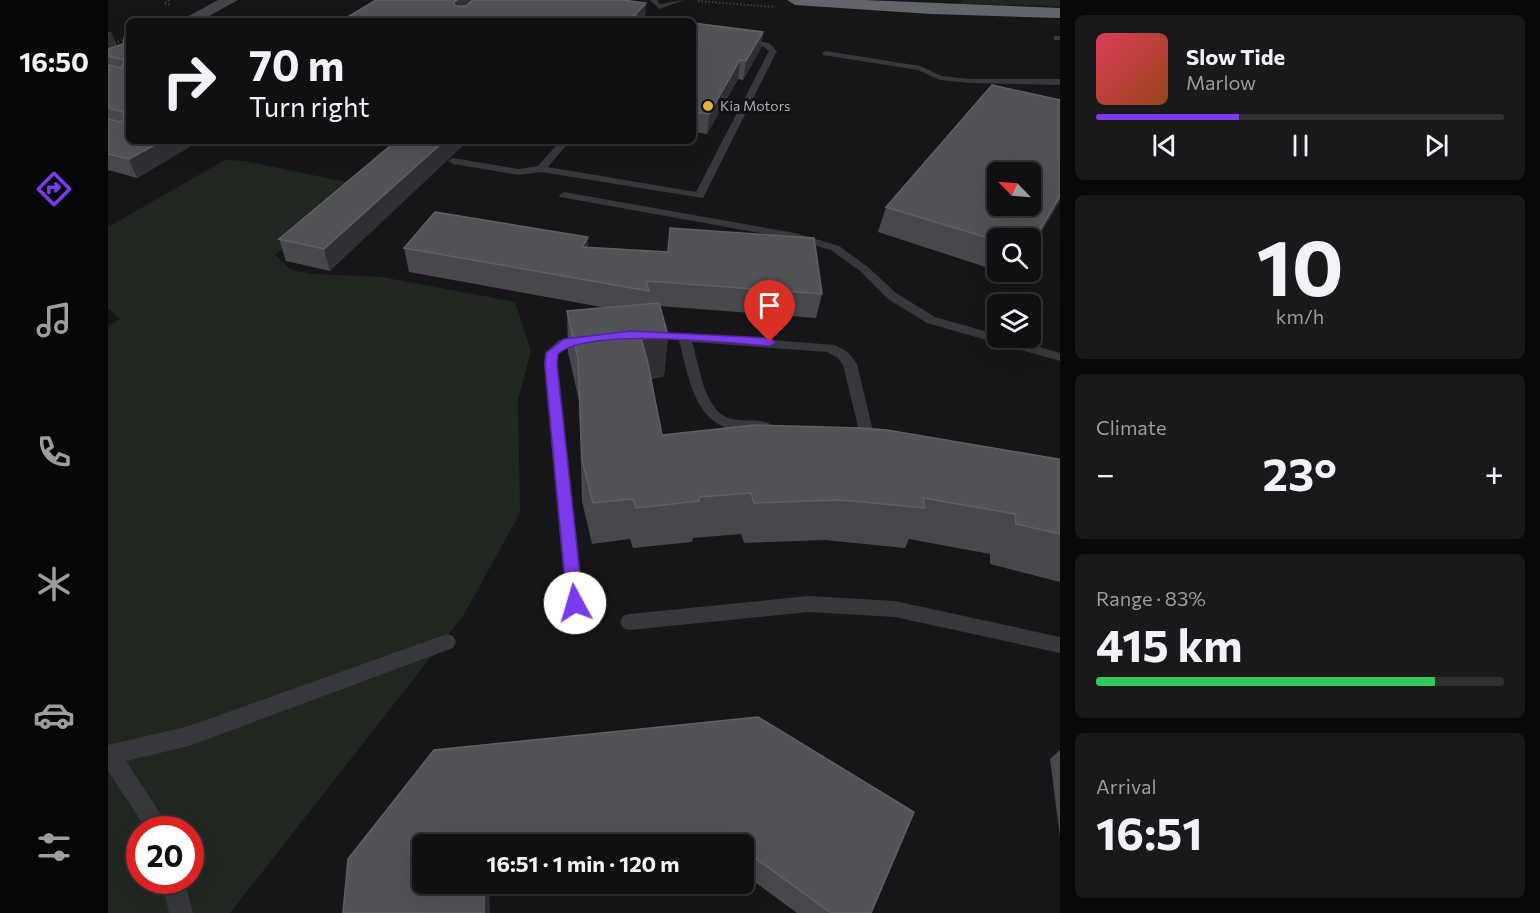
<!DOCTYPE html>
<meta charset="utf-8">
<style>
:root{--surface:#101012;--page:#19191b;--text:#f1f3f6;--muted:#9c9d9f;--line:#303032;--accent:#7c3aed}
body{margin:0;font-family:Commissioner,sans-serif;background:var(--page);color:var(--text);height:100vh;display:flex;flex-direction:column;font-size:22px;white-space:nowrap}
*{box-sizing:border-box;margin:0}
p{font-size:20px;color:var(--muted)}
.icon{flex:none;width:33px;height:33px;fill:none;stroke:currentColor;stroke-width:2;stroke-linecap:round;stroke-linejoin:round}
.map{position:relative;flex:1;overflow:hidden}
.sheet{display:flex;flex-direction:column;gap:15px;padding:15px;background:#09090a;width:480px}
.sheet>*{flex:none}
.banner{position:absolute;left:18px;top:18px;width:570px;height:126px;border-radius:9px;box-shadow:0 6px 24px #0002,0 0 0 2px var(--line);background:#101012;color:var(--text);overflow:hidden}
.needle{width:39px;rotate:295deg}
.tools{position:absolute;left:879px;top:162px;display:grid;gap:12px}
.tools a{display:grid;place-items:center;width:54px;height:54px;border-radius:9px;background:var(--surface);box-shadow:0 6px 24px #0002,0 0 0 2px var(--line);font-size:30px}
.speed{position:absolute;left:18px;top:816px;display:flex;gap:12px;font-size:30px;font-weight:700;text-align:center}
.speed>*{display:grid;place-content:center;width:78px;height:78px;border-radius:50%;background:var(--surface);box-shadow:0 6px 24px #0002,0 0 0 2px var(--line);line-height:1}
.speed .limit{border:9px solid #d22;background:#fff;color:#111}
.pin{position:absolute;display:grid;place-items:center;width:51px;height:51px;color:#fff;margin:-62px -26px;border-radius:50% 50% 50% 0;rotate:-45deg;box-shadow:0 0 6px #0007}
.pin .icon{rotate:45deg}
.me{position:absolute;width:66px;margin:-33px;rotate:354deg;stroke-linejoin:round;filter:drop-shadow(0 0 4px #0008)}
.turn{display:flex;align-items:center;gap:21px;height:126px;padding:0 24px;font-size:27px}
.turn .icon{width:78px;height:78px;stroke-width:2.5}
.turn b{display:block;font-size:42px;line-height:51px}
.big{font-size:45px;font-weight:700;line-height:1.1}
.sheet .card{flex:1;display:flex;flex-direction:column;justify-content:center;gap:9px;min-width:0;padding:0 21px;border-radius:9px;background:var(--page)}
.sheet .dial{align-items:center;gap:0}
.dial b{font-size:78px;line-height:1}
.song{display:flex;align-items:center;gap:18px}
.cover{width:72px;height:72px;border-radius:9px;background:linear-gradient(135deg,hsl(350 70% 55%),hsl(20 70% 35%))}
.played{height:6px;border-radius:3px;background:linear-gradient(90deg,var(--accent) 35%,var(--line) 35%)}
.keys{display:flex;justify-content:space-around;direction:ltr}
.heat{display:flex;justify-content:space-between;align-items:center;font-size:33px;direction:ltr}
.charge{height:9px;border-radius:4px;background:linear-gradient(90deg,#34c759 83%,var(--line) 0)}
.trip{position:absolute;left:304px;top:834px;width:342px;height:60px;border-radius:9px;background:var(--surface);box-shadow:0 6px 24px #0002,0 0 0 2px var(--line);font-weight:700;line-height:60px;text-align:center}
main{display:flex;flex:1;min-height:0}
.tabs{display:flex;flex-direction:column;width:108px;justify-content:space-around;align-items:center;background:#060607;color:var(--muted)}
.tabs .icon{width:42px;height:42px}
.tabs .selected{color:var(--accent)}
.tabs b{font-size:27px;color:var(--text)}
.map>svg:first-child{display:block}
</style>
<main>
<nav class="tabs">
<b>16:50</b>
<svg class="icon selected" aria-label="directions" viewBox="0 0 24 24"><path d="M12 3l9 9-9 9-9-9zM9 14v-3h6M13 9l2 2-2 2"/></svg>
<svg class="icon" aria-label="music" viewBox="0 0 24 24"><path d="M9 18V5l10-2v13"/><circle cx="6" cy="18" r="3"/><circle cx="16" cy="16" r="3"/></svg>
<svg class="icon" aria-label="phone" viewBox="0 0 24 24"><path d="M5 4h4l2 5-3 2q2 4 5 5l2-3 5 2v4C11 20 4 13 5 4z"/></svg>
<svg class="icon" aria-label="climate" viewBox="0 0 24 24"><path d="M12 3v18M4 7l16 10M4 17L20 7"/></svg>
<svg class="icon" aria-label="car" viewBox="0 0 24 24"><path d="M5 17H2v-5l4-1 3-4h7l3 4 3 1v5h-3M9 17h6M6 11h13"/><circle cx="7" cy="17" r="2"/><circle cx="17" cy="17" r="2"/></svg>
<svg class="icon" aria-label="filters" viewBox="0 0 24 24"><path d="M4 7h16M4 17h16"/><circle cx="9" cy="7" r="2"/><circle cx="15" cy="17" r="2"/></svg>
</nav>
<div class="map">
<svg width="952" height="913" viewBox="0 0 952 913">
<rect width="100%" height="100%" fill="#161618"/>
<!-- green -->
<path fill="#202721" fill-rule="evenodd" d="M856 0H952V6L850 4Z
M117 160 136 161 243 183 216 216 167 255 183 270 205 274 274 277 407 302 423 351 410 400 412 513 355 616 122 913H0V326L12 319 0 308V227ZM32 830H82V880H32Z"/>
<g fill="none" stroke-linecap="round" stroke-linejoin="round">
<!-- path -->
<path stroke="#3d3e43" stroke-width="2" stroke-dasharray="1.5 2" stroke-linecap="butt" d="M61 0 56 4 63 5
M590 1 667 7
M0 46 21 37"/>
<!-- lane -->
<path fill="#37383c" fill-rule="evenodd" d="M542 0H549L552 4 576 0 551 9Z
M946 36H952V40H946Z
M632 38 661 43 669 51 595 198 433 172 411 175 345 164 340 161 345 158 411 169 430 166 452 141H462L440 167 588 192 661 51 656 47 629 42Z
M718 51 812 66 834 76 862 79H952V85L862 83 832 80 810 70 715 55 714 53Z
M44 141H107L102 144H49Z
M456 192 687 233 731 246 760 267 788 293 827 317 890 335V338H899L952 353V361L819 323 780 299 752 271 723 250 685 239 452 197 451 195Z
M576 333 727 345 740 352 749 364 765 431 758 436 751 431 735 365 730 358 719 352 584 342C591 364 594 398 613 414 628 426 657 415 665 427 660 435 648 432 640 432 585 430 582 379 570 337Z
M480 335 485 336 486 339 485 342 460 346 450 354V365L476 604 473 609 467 612 461 609 458 604 436 365 437 353 451 340Z
M700 596 787 601 952 637V653L787 617 700 612 521 630 515 628 512 622 515 616 521 614Z
M339 634 345 636 348 642 345 648 81 746 18 761 63 830H39L0 771V745L81 726Z
M54 880H76L85 913H61Z"/>
<!-- secondary -->
<path fill="#45464c" fill-rule="evenodd" d="M110 0H130L92 21H72Z"/>
<!-- highway -->
<path fill="#63656d" fill-rule="evenodd" d="M679 0H756L952 8V18L823 14 687 5Z"/>
</g>
<!-- wall -->
<path fill="#47484d" d="M585 23 655 32 652 50 635 80 630 79 599 134 585 132Z
M0 32H3L9 46 15 44 21 141 83 146 29 178 0 170Z
M952 100V201L922 251V238H890V271L770 232 778 207Z
M288 141 222 271 178 261 171 239Z
M480 247 714 294 708 318 551 306 560 335 556 376 543 379 554 435 952 459V582L882 564V554L801 539 797 548 717 540 636 543 633 534 585 538 584 542 525 548 522 539 484 544 474 501 471 401 460 352 459 311 499 308 301 272 296 248Z
M892 272H911L908 277Z
M650 717 763 913H689L636 874V844L315 884H483L235 913Z
M952 750V837L942 759Z"/>
<!-- shaded-wall -->
<path fill="#2f3033" d="M349 0H371L348 19 346 2Z
M538 3 537 20 526 16Z
M3 32 9 48 0 52V33Z
M655 32 652 50 635 80 638 61Z
M632 60 630 79 599 134 601 114Z
M54 141H81L83 146 29 178 21 159Z
M336 141H360L222 271 216 249Z
M952 196V201L922 251V247Z
M480 237V261L474 247Z
M560 335 556 376 530 381 533 339Z
M376 884H377L381 895 382 913H376Z"/>
<!-- building -->
<path fill="#525358" stroke="#5f6167" stroke-width="1.5" fill-rule="evenodd" d="M268 0H349L346 2 347 6H358L365 0H515L538 3 526 16 568 21H233Z
M585 23 655 32 638 61 632 60 601 114 585 112Z
M17 34 21 35V141H54L21 159 0 154V119L13 122 16 119 15 112 0 108V65L14 68 16 60 0 56V49L15 44Z
M884 85 952 100V196L922 247V238H890V241L778 207ZM890 172H922V206H890Z
M288 141H336L216 249 171 239Z
M327 212 480 237 474 247 560 252 562 228 706 238 714 294 538 281 541 291 296 248Z
M551 303 560 335 533 339 539 359 554 435 647 425 753 428 779 430 950 459H952V534L908 524 907 514 815 498 817 508 732 500 646 503 643 493 591 497V501L528 508 525 499 485 503 474 460 470 359 459 311Z
M650 717 806 812 763 913H723L636 850V844H315V884H376V913H235L240 859 326 750Z"/>
<!-- route -->
<path fill="#7c3aed" stroke="#51269a" stroke-width="1.5" d="M523 331 662 338 668 342 662 346C618 343 481 327 450 354L449 365 475 603 473 608H462L459 603 437 365 438 353 456 339Z"/>
<!-- markers -->
<circle fill="#e9b63c" stroke="#111113" stroke-width="2" cx="600" cy="106" r="6"/>
<g text-anchor="middle" stroke-width="6" stroke-linejoin="round" paint-order="stroke">
<!-- far-poi labels -->
<g font-size="14" fill="#a8acb7" stroke="#111113" text-anchor="start">
<text x="612" y="111">Kia Motors</text>
</g>
</g>
</svg>
<div class="tools">
<a><svg class="needle" viewBox="-14 -14 28 28"><path d="M0-13l5 13h-10z" fill="#e53935"/><path d="M0 13l5-13h-10z" fill="#9c9d9f"/></svg></a>
<a><svg class="icon" aria-label="search" viewBox="0 0 24 24"><circle cx="10" cy="10" r="6"/><path d="M15 15l6 6"/></svg></a>
<a><svg class="icon" aria-label="layers" viewBox="0 0 24 24"><path d="M12 4l9 5-9 5-9-5zM3 14l9 5 9-5"/></svg></a>
</div>
<div class="speed"><div class="limit">20</div></div>
<div class="pin" style="left:662px;top:342px;background:#d93025"><svg class="icon" aria-label="arrive" viewBox="0 0 24 24"><path d="M6 21V4h12l-3 4 3 4H6"/></svg></div>
<svg class="me" style="left:467px;top:603px" viewBox="-20 -20 40 40"><circle r="19" fill="#fff"/><path d="M0-13L10 11 0 6-10 11z" fill="#7c3aed"/></svg>
<div class="trip">16:51 · 1 min · 120 m</div>
<div class="banner">
<div class="turn"><svg class="icon" aria-label="right" viewBox="0 0 24 24"><path d="M7 20v-9h11M14 6l5 5-5 5"/></svg><div><b>70 m</b>Turn right</div></div>
</div>
</div>
<section class="sheet">
<div class="card">
<div class="song"><i class="cover"></i><div><b>Slow Tide</b><p>Marlow</p></div></div>
<div class="played"></div>
<div class="keys"><svg class="icon" aria-label="previous" viewBox="0 0 24 24"><path d="M18 5L8 12l10 7zM5 5v14"/></svg><svg class="icon" aria-label="pause" viewBox="0 0 24 24"><path d="M8 5v14M16 5v14"/></svg><svg class="icon" aria-label="next" viewBox="0 0 24 24"><path d="M6 5l10 7-10 7zM19 5v14"/></svg></div>
</div>
<div class="card dial"><b>10</b><p>km/h</p></div>
<div class="card"><p>Climate</p>
<div class="heat"><a>−</a><b class="big">23°</b><a>+</a></div>
</div>
<div class="card"><p>Range · 83%</p><b class="big">415 km</b><div class="charge"></div></div>
<div class="card"><p>Arrival</p><b class="big">16:51</b></div>
</section>
</main>
